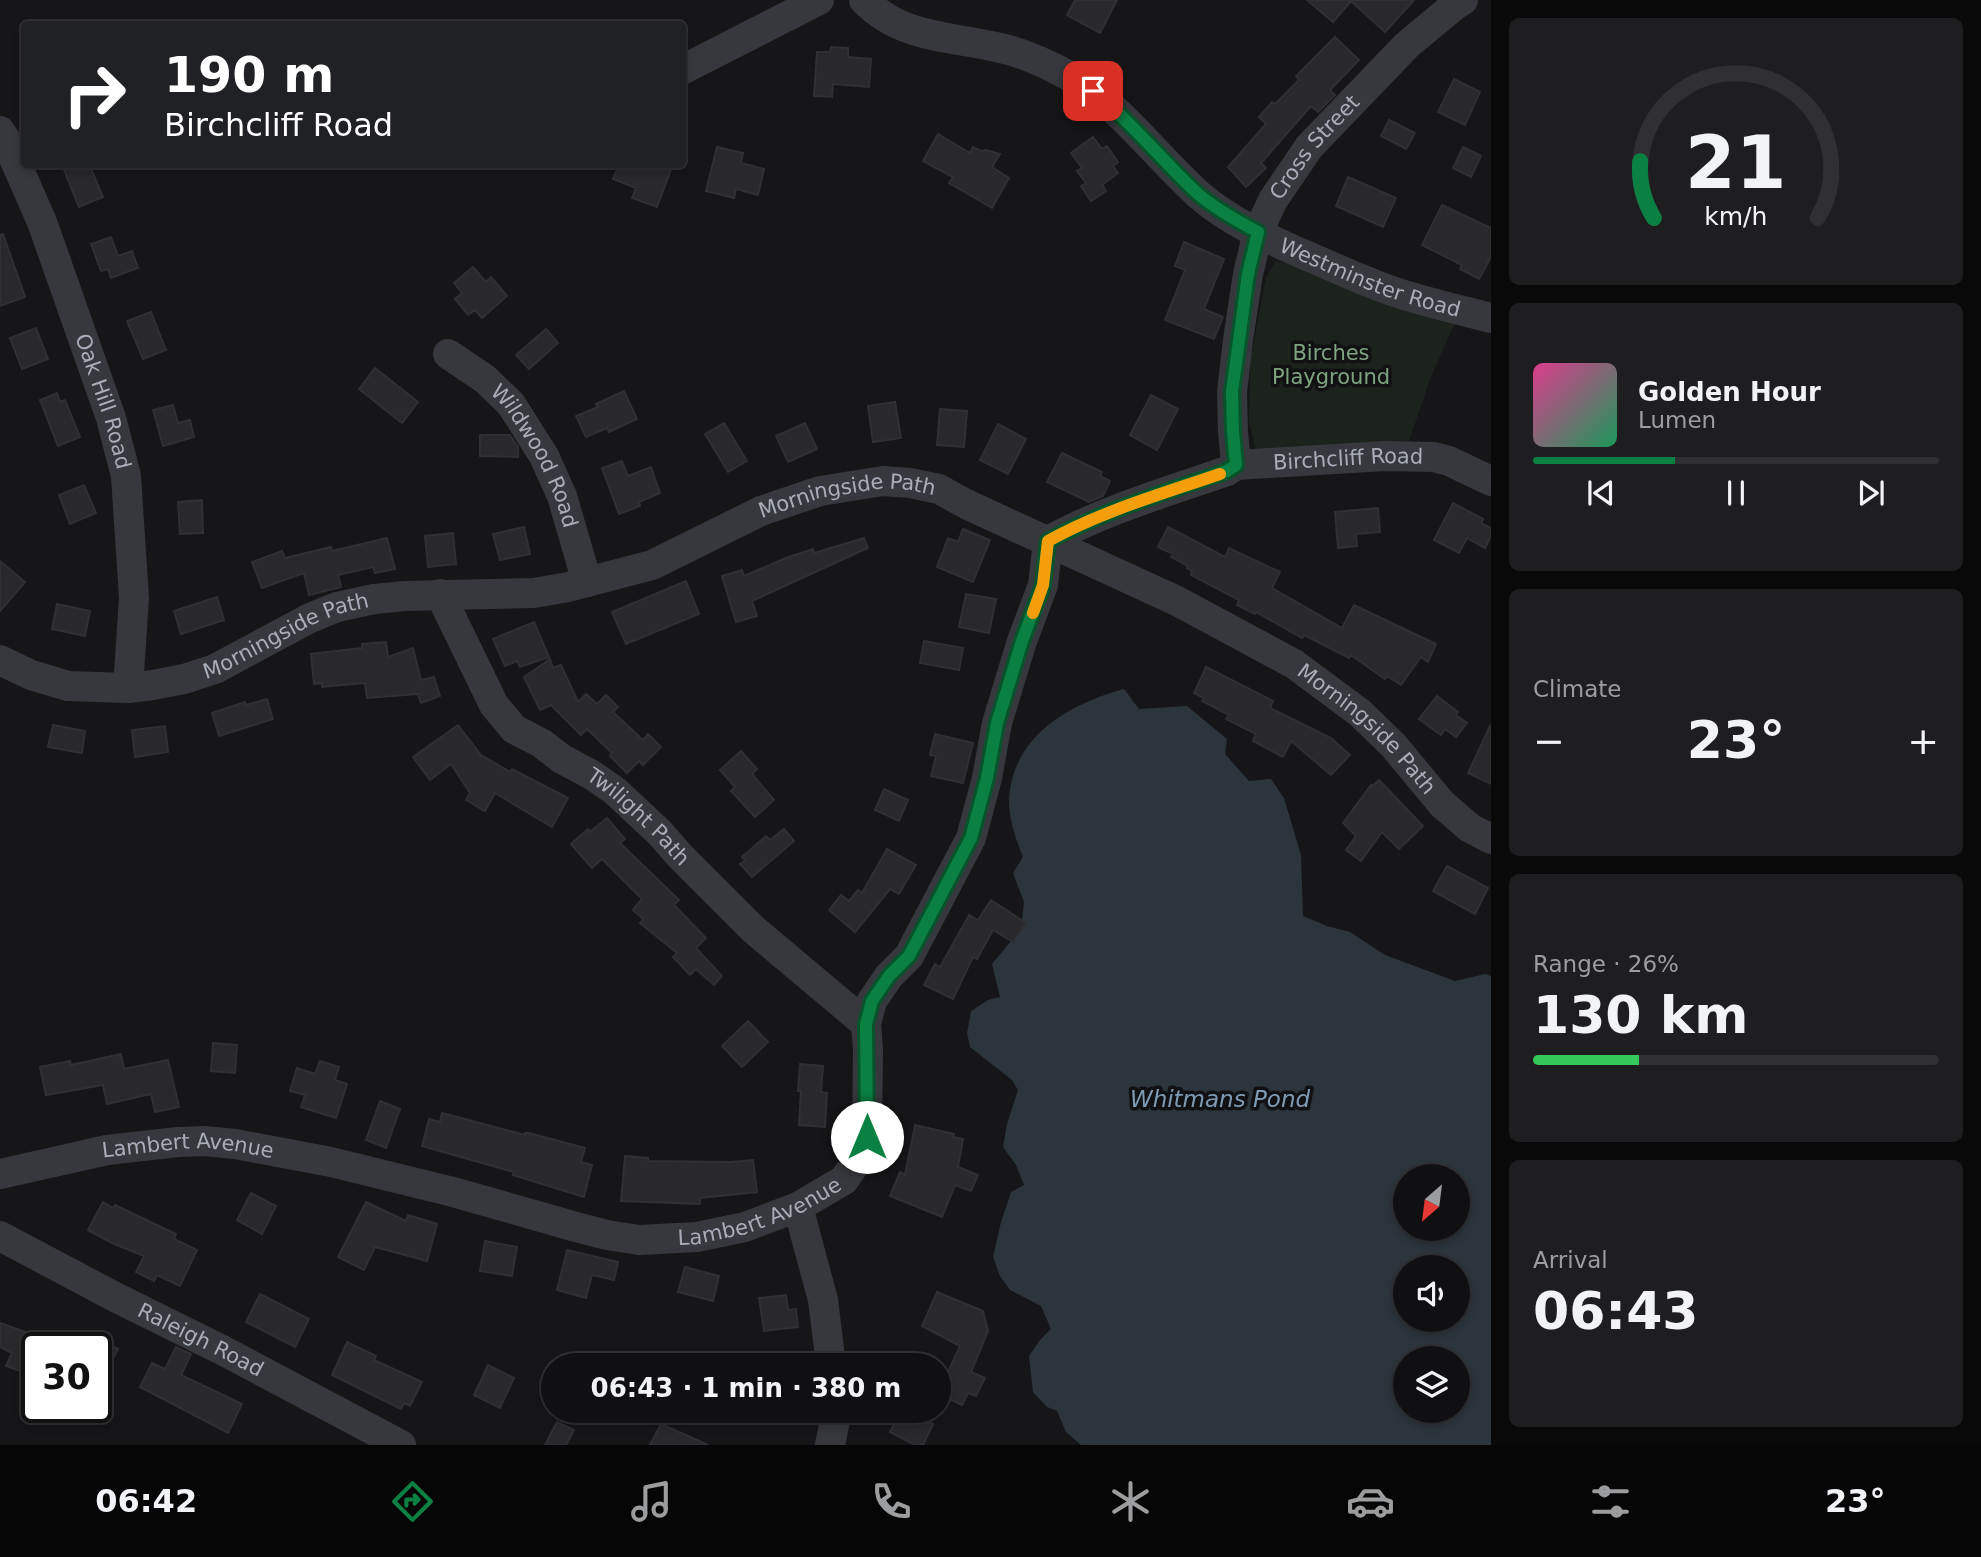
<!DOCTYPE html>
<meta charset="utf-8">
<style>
:root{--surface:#101012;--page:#1e1e20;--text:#f1f3f6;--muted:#9c9d9f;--line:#303032;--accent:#0b8043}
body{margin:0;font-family:"DejaVu Sans",sans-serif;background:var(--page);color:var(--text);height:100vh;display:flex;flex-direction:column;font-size:26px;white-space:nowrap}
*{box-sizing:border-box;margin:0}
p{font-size:23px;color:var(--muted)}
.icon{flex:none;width:38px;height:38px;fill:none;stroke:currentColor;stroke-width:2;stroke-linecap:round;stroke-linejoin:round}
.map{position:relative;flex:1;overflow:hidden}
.sheet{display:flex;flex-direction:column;gap:18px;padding:18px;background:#09090a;width:490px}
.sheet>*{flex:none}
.guide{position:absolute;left:21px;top:21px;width:665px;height:147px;border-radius:7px;box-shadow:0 4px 10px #0003,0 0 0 2px var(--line);background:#202124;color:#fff;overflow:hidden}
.needle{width:46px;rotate:208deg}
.tools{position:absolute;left:1393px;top:1164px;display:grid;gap:14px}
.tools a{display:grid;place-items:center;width:77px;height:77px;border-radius:50%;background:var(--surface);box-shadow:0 4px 10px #0003,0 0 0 2px var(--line);font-size:35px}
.speed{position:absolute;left:21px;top:1332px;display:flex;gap:14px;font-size:35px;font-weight:700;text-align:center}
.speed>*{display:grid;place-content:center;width:91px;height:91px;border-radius:50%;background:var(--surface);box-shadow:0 4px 10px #0003,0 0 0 2px var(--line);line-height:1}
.speed .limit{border:4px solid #111;border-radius:10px;background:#fff;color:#111}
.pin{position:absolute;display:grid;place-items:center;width:60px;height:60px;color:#fff;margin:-30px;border-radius:14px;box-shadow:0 4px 10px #0006}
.me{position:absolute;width:77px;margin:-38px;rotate:0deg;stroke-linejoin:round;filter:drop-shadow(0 0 5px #0008)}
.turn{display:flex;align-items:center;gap:24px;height:147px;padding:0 28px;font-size:32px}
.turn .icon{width:91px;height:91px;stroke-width:2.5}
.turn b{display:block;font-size:49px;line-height:60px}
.big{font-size:52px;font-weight:600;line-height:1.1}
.sheet .widget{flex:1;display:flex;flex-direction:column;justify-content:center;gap:10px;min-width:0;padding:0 24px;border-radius:10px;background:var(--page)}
.sheet .dial{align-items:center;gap:0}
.dial svg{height:182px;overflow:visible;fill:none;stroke:var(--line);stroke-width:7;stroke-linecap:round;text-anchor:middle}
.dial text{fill:var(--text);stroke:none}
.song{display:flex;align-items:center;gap:21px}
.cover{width:84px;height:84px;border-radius:10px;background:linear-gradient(135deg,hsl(330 70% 55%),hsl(150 70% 35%))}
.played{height:7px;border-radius:4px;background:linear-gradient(90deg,var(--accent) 35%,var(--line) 35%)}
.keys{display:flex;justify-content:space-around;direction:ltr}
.heat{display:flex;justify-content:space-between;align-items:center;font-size:38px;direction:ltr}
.charge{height:10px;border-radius:5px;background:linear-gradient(90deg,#34c759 26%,var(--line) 0)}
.trip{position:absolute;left:541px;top:1353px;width:410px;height:70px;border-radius:35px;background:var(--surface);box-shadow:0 4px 10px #0003,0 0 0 2px var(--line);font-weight:600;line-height:70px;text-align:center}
.menu{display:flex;height:112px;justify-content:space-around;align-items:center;background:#060607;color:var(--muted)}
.menu .icon{width:49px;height:49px}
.menu .active{color:var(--accent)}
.menu b{font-size:32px;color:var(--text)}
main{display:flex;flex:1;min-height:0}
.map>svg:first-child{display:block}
</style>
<main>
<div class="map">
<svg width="1491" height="1445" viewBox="0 0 1491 1445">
<rect width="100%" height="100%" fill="#161618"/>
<!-- green -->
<path fill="#1c231d" d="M1276 261 1299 266 1456 321 1432 374 1409 441 1348 444 1256 452 1249 421 1250 362 1266 277Z"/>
<!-- water -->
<path fill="#2c353c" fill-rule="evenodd" d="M1124 689 1139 709 1187 706 1227 739 1225 754 1249 781 1271 779 1284 798 1301 855 1303 916 1327 926 1350 932 1385 955 1455 981 1485 974 1491 976V1445H1081L1066 1432 1057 1411 1047 1407 1033 1392 1029 1356 1040 1340 1051 1329 1041 1306 1010 1290 1000 1276 993 1257 1001 1222 1011 1192 1024 1185 1016 1165 1003 1147 1007 1124 1018 1090 1012 1080 970 1047 967 1033 971 1011 988 1000 1000 997 992 964 1021 929 1024 902 1013 873 1023 857C1016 840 1009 820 1009 800 1012 736 1069 704 1124 689ZM1405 1176H1458V1228H1405ZM1405 1267H1458V1320H1405ZM1405 1358H1458V1410H1405Z"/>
<!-- building -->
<path fill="#29292c" stroke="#303034" stroke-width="2" d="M1075 0H1117L1100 33 1067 15Z
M1307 0H1414L1385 32 1351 1 1333 22Z
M1335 37 1359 60 1330 90 1335 95 1318 112 1311 106 1261 163 1266 168 1246 187 1228 167 1266 124 1259 117 1272 102 1275 104 1299 80 1296 76Z
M831 47 848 48V57L871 59 869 87 833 84 832 97 814 96 817 52H830Z
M1454 79 1480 92 1465 125 1438 112Z
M1389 120 1415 133 1406 149 1381 136Z
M938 134 970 153 973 147 981 151 986 150 1000 154 992 167 1009 178 992 208 949 183 953 177 923 161Z
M1093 137 1102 149 1107 146 1118 162 1113 166 1118 173 1102 185 1106 191 1091 201 1081 186 1086 183 1077 171 1082 168 1071 153Z
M717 147 743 153 741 163 764 169 758 195 736 189 734 198 706 191Z
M1463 147 1481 156 1471 177 1453 168Z
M78 164H89L103 197 79 207 64 170Z
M619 164H673L657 207 632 198 636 188 613 179Z
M1348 177 1396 198 1383 227 1336 206Z
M1442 205 1491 228V257L1479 279 1460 269 1462 265 1422 245Z
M3 234 25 297 0 306V235Z
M111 237 118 256 132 251 138 268 111 278 108 269 101 271 91 244Z
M1184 242 1224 259 1204 309 1223 317 1214 339 1165 320 1185 270 1175 266Z
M473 267 486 282 491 277 507 296 482 318 475 310 468 315 455 299 462 293 454 283Z
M151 312 166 350 143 359 127 321Z
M36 328 48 359 22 369 10 338Z
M546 329 558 343 529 369 516 355Z
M375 368 418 402 402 423 359 389Z
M624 391 637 419 609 432 607 428 586 437 576 416 598 407 596 404Z
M57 393 60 402 65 400 80 437 58 446 40 400Z
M1151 395 1178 409 1157 450 1130 435Z
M895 402 901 438 873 442 868 406Z
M173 405 178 423 190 420 194 437 163 446 153 410Z
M940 409 967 411 964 447 937 445Z
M724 423 747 461 728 472 705 434Z
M805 423 817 449 788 462 776 436Z
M998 424 1026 439 1008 474 980 460Z
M480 435H510L518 447V457L480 456Z
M1062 453 1102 472 1100 476 1110 481 1103 496 1089 502 1047 482Z
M622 461 628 476 651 467 660 493 639 502 640 506 619 514 602 468Z
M84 485 96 513 70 524 59 495Z
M202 500 203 533 180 534 178 502Z
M1453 503 1483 519 1481 523 1491 528V536L1485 548 1467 538 1459 553 1434 540Z
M1378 508 1380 532 1356 534 1357 546 1338 548 1335 512Z
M524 527 530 554 500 560 493 534Z
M1168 527 1225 557 1229 548 1280 572 1272 588 1342 628 1354 605 1436 644 1428 662 1421 657 1401 685 1387 676 1385 679 1351 655 1349 658 1304 635 1302 638 1256 612 1255 614 1237 605 1239 600 1191 575 1192 571 1187 568 1188 566 1171 557 1173 554 1158 547Z
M963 529 990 540 973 582 937 567 948 538 958 542Z
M453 533 456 564 428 567 425 536Z
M387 538 395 569 375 573 373 567 338 575 341 587 309 595 304 573 262 588 252 562 282 551 285 558 331 547 332 551Z
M864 538 868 548 752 601 757 616 736 622 722 576 742 570 744 576 786 558 813 549 814 553Z
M0 561 25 582 0 611Z
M686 581 699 614 626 644 612 612Z
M966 594 996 599 989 633 959 627Z
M217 597 224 620 181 634 174 611Z
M57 604 90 611 85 636 52 629Z
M534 622 549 657 520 667 517 661 505 666 493 639Z
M924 641 963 648 959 670 920 663Z
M386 642 388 657 413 648 421 680 434 677 440 696 421 703 418 694 367 698 365 683 322 687V683L314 684 311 654 362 648V644Z
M550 659 553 668 561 665 578 702 586 694 597 704 606 695 618 707 613 712 643 740 648 734 661 747 643 765 639 761 627 773 610 756 612 753 587 729 581 735 551 705 540 710 524 677Z
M1206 667 1273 701 1270 708 1331 738 1350 755 1331 775 1291 741 1283 757 1253 741 1256 734 1226 719 1229 715 1202 701 1204 698 1194 693Z
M1437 696 1458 712 1456 715 1467 723 1456 737 1445 729 1441 735 1419 719Z
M267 699 273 719 219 736 212 713 245 702 246 705Z
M1491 724V784L1468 773Z
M53 725 85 731 82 753 48 747Z
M458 725 481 755 510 772 512 769 568 798 552 827 495 793 485 811 466 800 470 793 451 764 430 780 413 757Z
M165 726 168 752 135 757 132 730Z
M935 734 973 743 963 783 931 776 936 756 930 755Z
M741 751 757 769 752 774 774 800 755 817 731 791 735 787 720 770Z
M1379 780 1423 826 1399 849 1382 832 1361 861 1346 850 1356 836 1343 823 1371 785 1373 786Z
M884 789 908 800 899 821 875 810Z
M607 818 625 839 620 843 679 900 674 905 706 938 696 948 722 976 714 985 696 969 690 975 673 957 677 953 640 923 643 919 633 910 642 899 602 859 592 868 571 844 588 829 590 832Z
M784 829 794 841 752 877 740 864 745 861 742 857 766 836 770 840Z
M887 849 916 865 899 894 890 889 855 932 829 910 841 895 849 901 858 890 862 893Z
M1447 866 1488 888 1475 914 1433 891Z
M991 900 1026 923 1013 942 993 930 977 959 973 957 953 999 924 985 935 964 940 967 969 915 978 920Z
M748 1021 768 1042 742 1067 722 1046Z
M213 1043 237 1045 235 1073 211 1071Z
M121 1054 124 1069 168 1060 179 1107 155 1112 151 1094 107 1104 103 1085 46 1095 40 1067 70 1061 71 1065Z
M320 1061 339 1067 335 1080 347 1084 336 1118 301 1107 305 1095 290 1091 297 1068 315 1074Z
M800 1064 823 1066 821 1092 827 1093 825 1127 799 1125 801 1091H798Z
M380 1101 400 1109 386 1148 366 1140Z
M442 1113 525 1135V1133H529L585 1148 581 1162 592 1165 584 1197 513 1175 514 1172 422 1146 429 1119 440 1122Z
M915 1125 954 1134 953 1137 963 1139 958 1167 978 1175 971 1191 955 1185 942 1217 890 1196 900 1172 905 1175Z
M625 1156 648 1158V1161L731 1162 753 1160 757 1192 700 1198V1204L621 1201Z
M251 1193 276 1206 262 1234 237 1220Z
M103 1202 113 1208 115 1205 176 1234 174 1239 197 1250 180 1286 157 1275 154 1281 136 1272 144 1256 112 1243 88 1230Z
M366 1202 406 1221 408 1215 437 1224 427 1261 375 1247 364 1270 338 1257Z
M485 1241 517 1247 512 1276 480 1271Z
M567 1250 618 1262 614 1280 592 1275 586 1298 557 1290Z
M685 1267 719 1276 713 1301 678 1292Z
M937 1292 983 1311 988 1331 971 1372 985 1378 976 1396 968 1393 962 1405 938 1394 960 1346 922 1326Z
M260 1294 309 1319 295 1347 246 1322Z
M786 1295 788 1310 796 1309 798 1327 764 1331 759 1298Z
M0 1323 37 1336V1377L6 1366 12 1353 0 1347Z
M96 1337 118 1349 96 1391Z
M347 1342 376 1356 374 1360 422 1382 410 1406 404 1403 401 1409 332 1375Z
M176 1347 191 1354 181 1375 242 1404 228 1433 140 1387 152 1363 165 1369Z
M488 1365 514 1378 500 1408 474 1395Z
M901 1410H906L933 1424 923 1445H915L890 1432Z
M557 1422 574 1430 566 1445H545Z
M661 1424 708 1445H650Z"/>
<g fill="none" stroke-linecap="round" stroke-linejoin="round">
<!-- minor -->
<g stroke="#37383d" stroke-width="30">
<path id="s1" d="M864 0C901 38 948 36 996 47 1017 51 1038 60 1056 69 1116 98 1151 152 1199 195 1229 221 1268 239 1305 255 1336 268 1367 283 1398 293 1429 303 1460 310 1491 318"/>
<path d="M682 70 819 0"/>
<path id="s2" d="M0 131 6 140 42 222 111 418 126 476 134 598 128 688"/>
<path id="s3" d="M448 354 485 379 511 404 544 456 562 496 587 582"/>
<path id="s4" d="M1236 465 1233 432 1232 392 1238 340 1248 274 1258 232 1273 200 1309 147 1407 45 1454 6 1463 0"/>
<path id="s5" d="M440 594 494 705 514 729 541 743 562 759 592 775 615 791 660 833 680 856 753 929 866 1024"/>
<path id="s6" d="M0 660 31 675 68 686 128 688 153 685 184 679 215 669 310 618 337 607 374 599 405 596 534 593 568 587 652 565 761 511 820 491 883 481 910 483 939 489 966 504 1177 601 1294 664 1360 713 1394 746 1442 804 1470 828 1491 839"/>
<path id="s7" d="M0 1174 107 1150 178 1142 204 1141 235 1144 331 1162 453 1192 576 1227 607 1235 639 1240 697 1237 745 1227 798 1207 844 1180 857 1161 867 1137 868 1050 866 1024 872 1001 889 976 909 956 971 838 987 778 997 723 1022 641 1043 585 1048 541C1104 510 1167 492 1227 471L1236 465 1385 456 1434 457 1449 461 1491 481"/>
<path d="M798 1207 823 1300 831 1365"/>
<path id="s8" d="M0 1236 115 1297 224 1351 401 1445"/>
<path d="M830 1445 835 1420V1410"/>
</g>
</g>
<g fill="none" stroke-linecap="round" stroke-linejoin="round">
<defs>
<path id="route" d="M867 1137 866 1024 872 1001 889 976 909 956 971 838 987 778 997 723 1022 641 1043 585 1048 541C1104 510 1167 492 1227 471L1236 465 1233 432 1232 392 1248 274 1258 232C1237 221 1216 209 1198 194 1162 161 1132 122 1093 91"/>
</defs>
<!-- route casing -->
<use href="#route" stroke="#07532c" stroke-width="18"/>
<!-- route -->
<use href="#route" stroke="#0b8043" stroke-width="12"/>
<!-- slow -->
<path stroke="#f59e0b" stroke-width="12" d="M1033 613 1043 585 1048 541C1102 511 1162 494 1220 474"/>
</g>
<g text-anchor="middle" stroke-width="7" stroke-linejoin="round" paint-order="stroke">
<!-- street labels -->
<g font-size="21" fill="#a8adb8" stroke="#111113">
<text dy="7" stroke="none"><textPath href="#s4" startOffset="338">Cross Street</textPath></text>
<text dy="7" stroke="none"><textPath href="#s1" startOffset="590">Westminster Road</textPath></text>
<text dy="7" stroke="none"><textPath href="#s2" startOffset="290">Oak Hill Road</textPath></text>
<text dy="7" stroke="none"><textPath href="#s3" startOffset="138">Wildwood Road</textPath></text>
<text dy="7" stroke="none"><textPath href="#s7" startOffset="1872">Birchcliff Road</textPath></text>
<text dy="7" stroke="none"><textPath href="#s6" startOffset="889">Morningside Path</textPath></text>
<text dy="7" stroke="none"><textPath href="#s6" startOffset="301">Morningside Path</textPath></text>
<text dy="7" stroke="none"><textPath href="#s6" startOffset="1477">Morningside Path</textPath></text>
<text dy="7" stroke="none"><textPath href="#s5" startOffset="308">Twilight Path</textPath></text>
<text dy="7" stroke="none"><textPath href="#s7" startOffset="191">Lambert Avenue</textPath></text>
<text dy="7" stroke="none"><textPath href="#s7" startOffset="779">Lambert Avenue</textPath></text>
<text dy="7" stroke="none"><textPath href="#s8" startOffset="226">Raleigh Road</textPath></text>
</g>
<!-- park labels -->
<g font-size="21" fill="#7fa381" stroke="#111113">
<text x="1331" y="360">Birches<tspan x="1331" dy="24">Playground</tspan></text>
</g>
<!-- water labels -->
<g font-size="23" font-style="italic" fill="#7f9bb3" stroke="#111113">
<text x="1220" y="1107">Whitmans Pond</text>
</g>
</g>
</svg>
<div class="tools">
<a><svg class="needle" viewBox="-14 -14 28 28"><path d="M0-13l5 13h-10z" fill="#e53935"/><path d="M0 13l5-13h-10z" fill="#9c9d9f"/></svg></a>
<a><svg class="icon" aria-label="sound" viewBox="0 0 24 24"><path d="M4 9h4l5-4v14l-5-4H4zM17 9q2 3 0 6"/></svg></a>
<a><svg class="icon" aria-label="layers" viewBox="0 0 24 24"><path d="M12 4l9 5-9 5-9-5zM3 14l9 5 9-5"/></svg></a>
</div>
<div class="speed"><div class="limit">30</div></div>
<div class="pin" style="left:1093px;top:91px;background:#d93025"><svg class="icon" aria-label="arrive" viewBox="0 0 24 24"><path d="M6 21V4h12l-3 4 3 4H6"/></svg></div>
<svg class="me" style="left:867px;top:1137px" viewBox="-20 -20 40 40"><circle r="19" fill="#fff"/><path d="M0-13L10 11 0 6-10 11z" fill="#0b8043"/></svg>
<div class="trip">06:43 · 1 min · 380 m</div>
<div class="guide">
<div class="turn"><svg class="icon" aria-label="right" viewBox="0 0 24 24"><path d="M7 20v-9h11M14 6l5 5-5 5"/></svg><div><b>190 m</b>Birchcliff Road</div></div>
</div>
</div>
<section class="sheet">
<div class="widget dial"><svg viewBox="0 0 100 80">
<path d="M14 69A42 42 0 1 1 86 69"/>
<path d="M14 69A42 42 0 0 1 8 44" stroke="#0b8043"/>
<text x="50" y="56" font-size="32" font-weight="700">21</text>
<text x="50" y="72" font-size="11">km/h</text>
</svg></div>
<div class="widget">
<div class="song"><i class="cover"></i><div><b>Golden Hour</b><p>Lumen</p></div></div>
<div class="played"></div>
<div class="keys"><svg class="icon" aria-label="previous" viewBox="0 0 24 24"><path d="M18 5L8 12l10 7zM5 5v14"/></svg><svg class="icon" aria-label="pause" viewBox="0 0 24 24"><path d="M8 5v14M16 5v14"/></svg><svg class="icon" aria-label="next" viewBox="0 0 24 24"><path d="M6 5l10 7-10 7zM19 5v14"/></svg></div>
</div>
<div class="widget"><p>Climate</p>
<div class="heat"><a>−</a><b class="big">23°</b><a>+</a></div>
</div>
<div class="widget"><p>Range · 26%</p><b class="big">130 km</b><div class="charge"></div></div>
<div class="widget"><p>Arrival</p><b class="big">06:43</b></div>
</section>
</main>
<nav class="menu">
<b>06:42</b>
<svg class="icon active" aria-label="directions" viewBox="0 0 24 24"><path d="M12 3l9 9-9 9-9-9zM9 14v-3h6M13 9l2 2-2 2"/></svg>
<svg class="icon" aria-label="music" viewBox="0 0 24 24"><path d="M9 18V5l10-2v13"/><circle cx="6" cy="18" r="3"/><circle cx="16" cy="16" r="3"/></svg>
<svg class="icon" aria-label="phone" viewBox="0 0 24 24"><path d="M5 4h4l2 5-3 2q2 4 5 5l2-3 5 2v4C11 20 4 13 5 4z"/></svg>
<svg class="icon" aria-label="climate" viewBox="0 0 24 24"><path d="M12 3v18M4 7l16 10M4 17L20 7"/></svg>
<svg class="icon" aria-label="car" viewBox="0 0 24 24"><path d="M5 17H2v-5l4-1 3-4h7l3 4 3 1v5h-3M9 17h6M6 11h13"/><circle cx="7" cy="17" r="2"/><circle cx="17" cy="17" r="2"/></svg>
<svg class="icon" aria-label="filters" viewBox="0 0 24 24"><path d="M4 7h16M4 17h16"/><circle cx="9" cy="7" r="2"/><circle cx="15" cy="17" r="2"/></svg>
<b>23°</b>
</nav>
